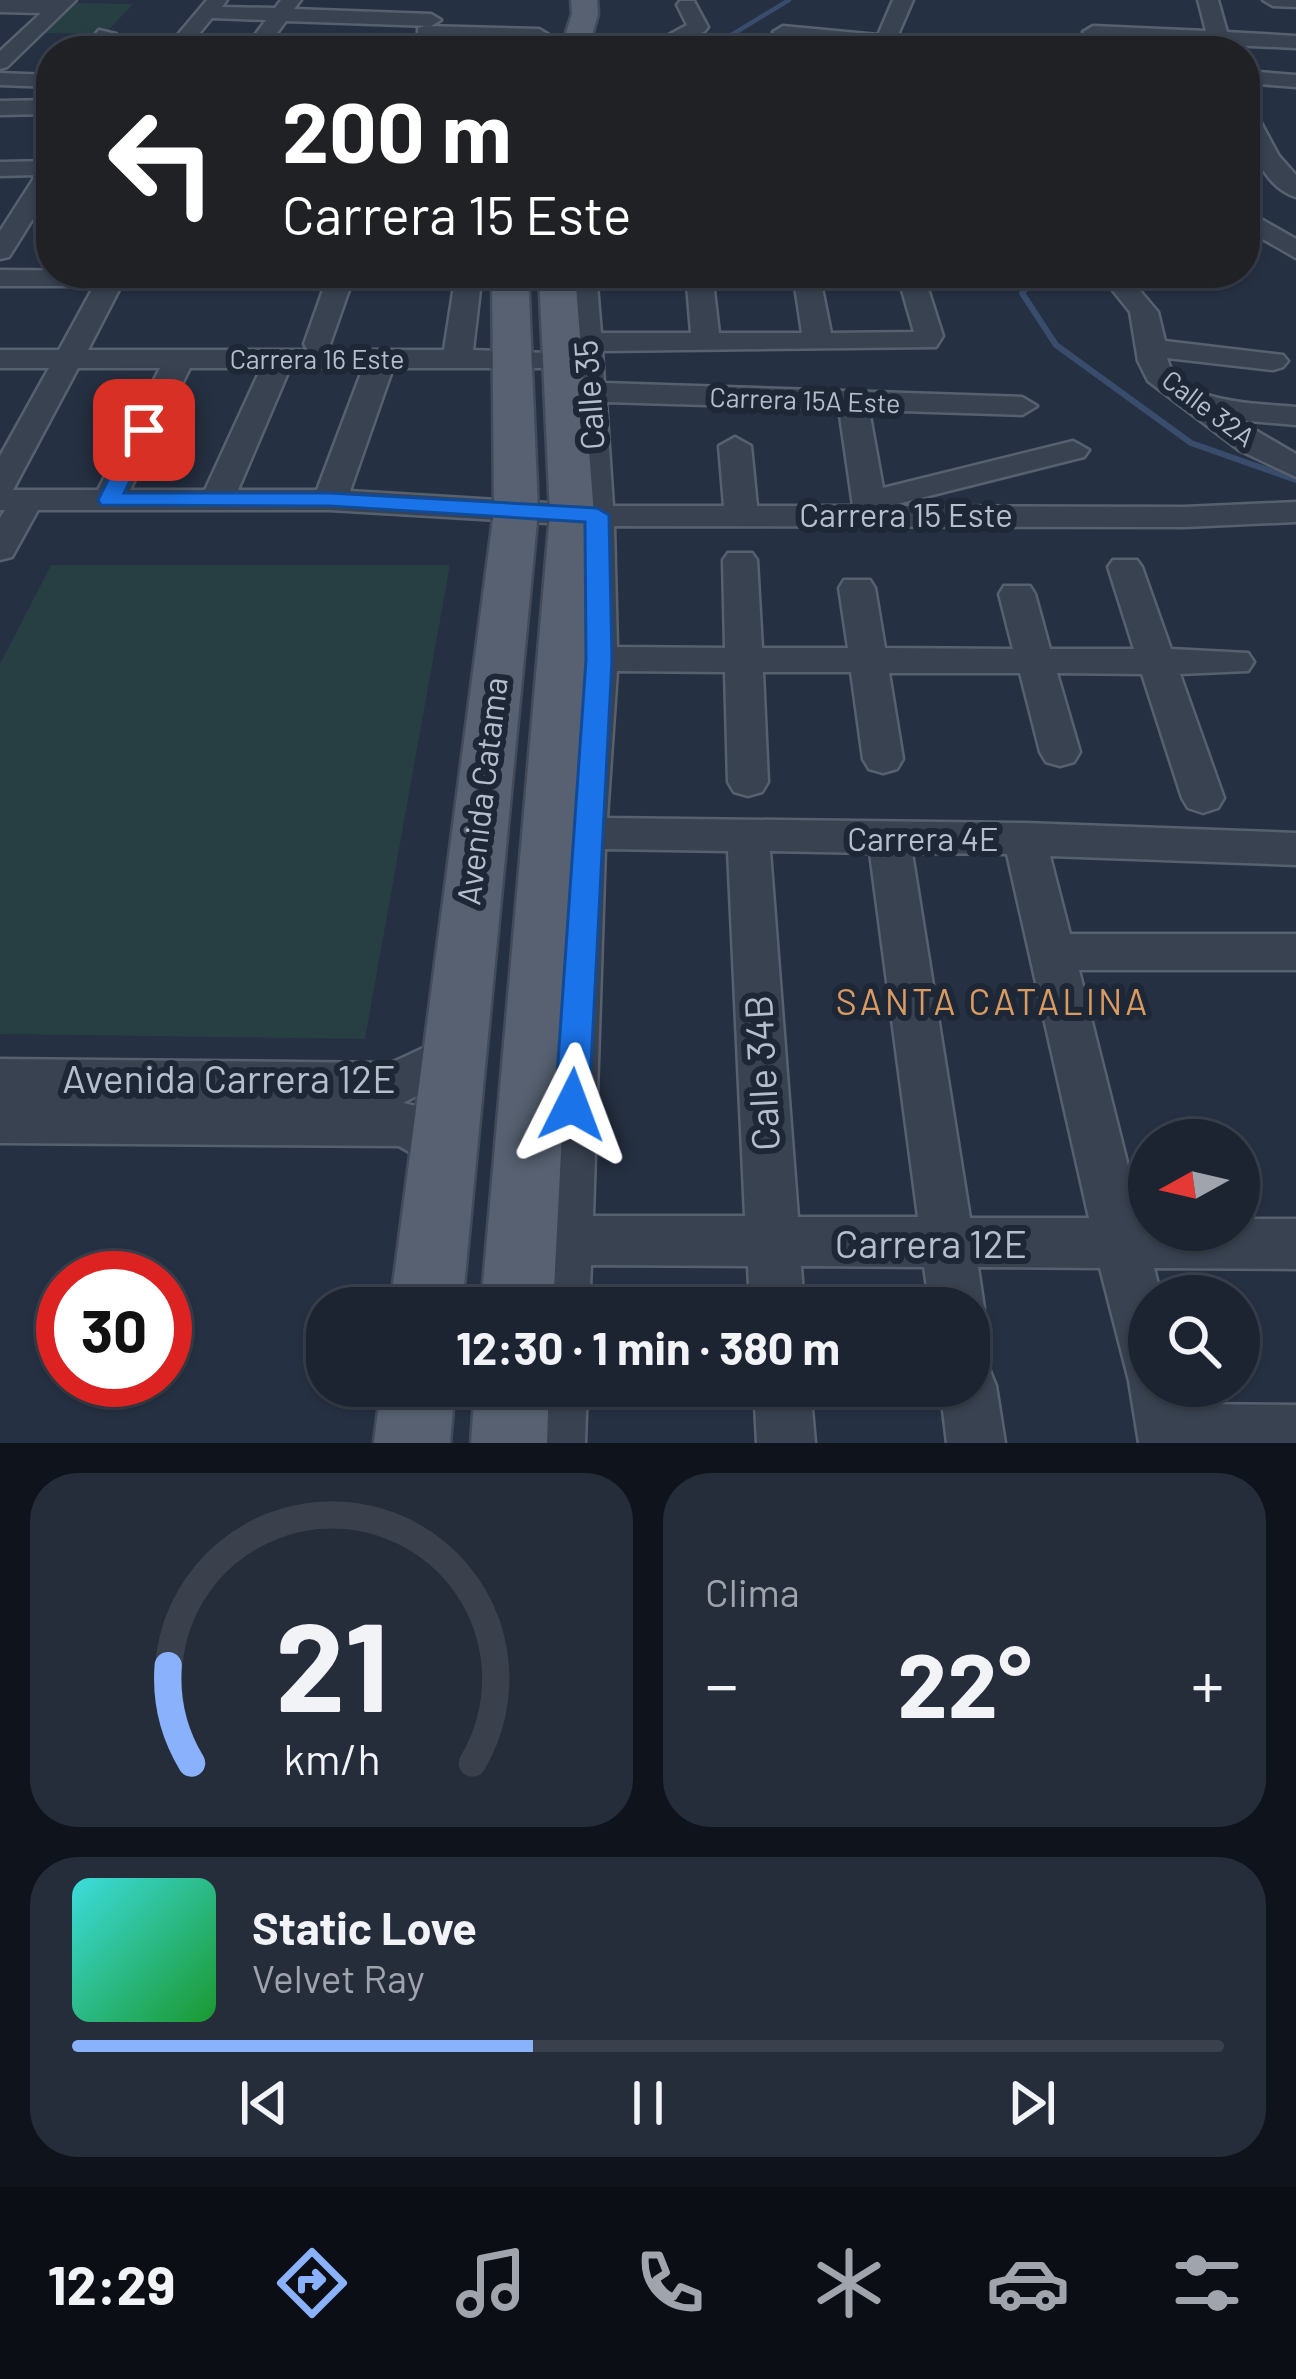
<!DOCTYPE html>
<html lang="es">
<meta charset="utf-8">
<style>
:root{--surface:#1c2432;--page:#252c3a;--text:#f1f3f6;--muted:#a0a4ac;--line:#3a414d;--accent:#8ab1fc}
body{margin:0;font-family:Barlow,sans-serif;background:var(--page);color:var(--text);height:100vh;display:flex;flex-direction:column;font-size:45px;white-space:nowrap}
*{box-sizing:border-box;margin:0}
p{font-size:39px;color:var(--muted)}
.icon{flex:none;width:66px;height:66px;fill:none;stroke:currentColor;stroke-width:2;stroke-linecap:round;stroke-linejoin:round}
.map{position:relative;height:1443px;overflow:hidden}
.panel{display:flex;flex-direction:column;gap:30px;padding:30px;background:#0f141c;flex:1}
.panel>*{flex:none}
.hud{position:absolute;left:36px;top:36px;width:1224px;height:252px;border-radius:48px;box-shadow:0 3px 9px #0004,0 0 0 3px var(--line);background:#202124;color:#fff;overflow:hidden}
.needle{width:78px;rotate:262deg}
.buttons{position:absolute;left:1128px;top:1119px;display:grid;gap:24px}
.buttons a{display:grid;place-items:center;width:132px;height:132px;border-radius:50%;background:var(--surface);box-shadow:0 3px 9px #0004,0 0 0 3px var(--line);font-size:60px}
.speed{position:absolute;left:36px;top:1251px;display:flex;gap:24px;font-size:60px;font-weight:700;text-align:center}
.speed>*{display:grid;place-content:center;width:156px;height:156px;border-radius:50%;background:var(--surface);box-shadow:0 3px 9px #0004,0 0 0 3px var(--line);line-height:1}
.speed .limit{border:18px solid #d22;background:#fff;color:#111}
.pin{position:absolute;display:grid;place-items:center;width:102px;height:102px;color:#fff;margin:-51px;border-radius:24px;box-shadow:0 6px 18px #0006}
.me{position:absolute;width:132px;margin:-66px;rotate:3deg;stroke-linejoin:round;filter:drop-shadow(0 0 9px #0008)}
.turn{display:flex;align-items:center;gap:42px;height:252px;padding:0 48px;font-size:54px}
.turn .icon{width:156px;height:156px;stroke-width:2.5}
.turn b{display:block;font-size:84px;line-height:102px}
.big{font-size:90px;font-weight:700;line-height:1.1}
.panel .widget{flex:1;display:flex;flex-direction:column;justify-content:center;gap:18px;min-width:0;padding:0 42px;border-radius:48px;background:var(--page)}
.panel .dial{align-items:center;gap:0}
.dial svg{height:312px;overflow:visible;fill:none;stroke:var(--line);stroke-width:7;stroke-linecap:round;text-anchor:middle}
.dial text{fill:var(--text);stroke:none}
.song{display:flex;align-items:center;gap:36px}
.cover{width:144px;height:144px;border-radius:18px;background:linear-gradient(135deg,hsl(180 70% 55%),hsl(130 70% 35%))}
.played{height:12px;border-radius:6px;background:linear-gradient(90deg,var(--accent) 40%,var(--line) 40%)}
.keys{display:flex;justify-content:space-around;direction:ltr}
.heat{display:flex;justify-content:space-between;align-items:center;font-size:66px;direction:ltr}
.panel .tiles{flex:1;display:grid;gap:30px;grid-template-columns:1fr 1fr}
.widget:last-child{grid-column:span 2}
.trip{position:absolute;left:306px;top:1287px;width:684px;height:120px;border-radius:48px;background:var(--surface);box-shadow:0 3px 9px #0004,0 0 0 3px var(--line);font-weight:700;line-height:120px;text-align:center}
.tab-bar{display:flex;height:192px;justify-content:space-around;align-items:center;background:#0b0e14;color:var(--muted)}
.tab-bar .icon{width:84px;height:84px}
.tab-bar .current{color:var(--accent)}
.tab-bar b{font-size:54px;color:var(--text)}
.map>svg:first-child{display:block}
</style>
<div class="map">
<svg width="1296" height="1443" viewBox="0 0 1296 1443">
<rect width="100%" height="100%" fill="#253042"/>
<!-- green -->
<path fill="#273e43" d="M74 3 133 4 105 34 45 33Z
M51 565H450L365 1039 0 1034V664Z"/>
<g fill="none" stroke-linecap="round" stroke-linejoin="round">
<!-- stream-far1 -->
<path stroke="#394c6b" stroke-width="4.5" d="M705 51 789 0"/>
<!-- stream -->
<path stroke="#394c6b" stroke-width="6" d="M1042 273 1022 293 1056 345 1191 443 1296 480"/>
<defs>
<path id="minor" d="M0 0H76L7 67 0 69V51L41 13 0 12Z
M207 0H227L222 7 275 8 281 0H301L294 9 431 14 441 20 431 26 286 21 264 51H243L266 20 212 18 185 51H164Z
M893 0H913L891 51 783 38 773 32 783 26 878 35Z
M1198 0H1218L1227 32 1296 36V48L1231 45 1232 51H1212L1210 44 1093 38 1083 32 1093 26 1206 31Z
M1263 0H1296V7L1273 6Z
M680 1H694L708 27 705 31 665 51H639L687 25 677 5Z
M425 26 539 29 549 35 539 41 418 36V28Z
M99 30 116 34 102 51H81Z
M1245 71 1296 75V87L1245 83Z
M0 73 51 75V87L0 85Z
M51 100V114L0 115V101Z
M1245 106 1253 108 1279 156 1296 175V197C1261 186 1245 139 1245 106Z
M51 161V190L9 257 0 259V231L36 175 0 176V162Z
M1245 210 1296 239V258L1245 229Z
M0 270 355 273 328 350H444L456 273H482L473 350 573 354 570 273H596L601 333H691L686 273H712L719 333H802L793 273H819L831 333 914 332 897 273H923L943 336 936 347 602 351 604 383 1022 397 1037 406 1022 415 869 410 883 488 1073 441 1089 450 1084 457 889 506 1185 507 1296 502V522L1185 527 614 526 617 647 725 648 723 560 728 553H752L757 560 762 648H848L839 588 844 580H870L875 588 885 648 1013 649 999 594 1004 586H1030L1035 594 1050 649H1134L1108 567 1113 560H1137L1142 567 1171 649 1248 653 1254 662 1248 671 1180 674 1224 798 1218 808 1203 813 1188 808 1182 798 1142 674 1057 673 1080 752 1074 762 1060 766 1046 762 1040 752 1020 673H889L903 759 897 769 883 773 869 769 863 759 851 672H763L768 782 762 792 748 796 734 792 728 782 725 672 617 671 607 818 1025 823 1296 833V865L1050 856 1070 934H1296V970H1079L1141 1218 1149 1219V1230H1239V1219H1296V1269L1154 1268 1161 1296H1149V1386H1183L1188 1404 1296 1405V1443H1139L1129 1381 1100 1268 978 1267 984 1308 976 1327 969 1330V1308H930L924 1267 801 1266 804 1308H750L748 1266 591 1265 589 1308H535L563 849 543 844 537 833 543 822 566 818 579 671 561 668 555 659 561 650 580 647V525L330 510H38L12 557 0 560V518L5 510H0V456L49 368H0V350H59L94 286H0ZM121 286 324 287 304 344 308 350H88ZM574 363 580 505 350 491 393 368H562ZM78 368H160L98 490H13ZM190 368H261L205 490H130ZM290 368H363L317 490H238ZM606 402 839 409 853 506H757L751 446 735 437 719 446 724 506H613ZM605 849 728 851 745 1216H593ZM770 851 870 853 918 1217H798ZM912 853 1007 854 1089 1218H970Z
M1099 273H1125L1158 312 1165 341 1283 355 1288 361 1283 367 1273 370 1167 358C1179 405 1257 403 1296 407V425L1238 420 1296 454V477L1239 450 1148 381 1138 361 1130 312Z
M451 1035 468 1041 475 1055 468 1069 403 1103C429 1107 455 1125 466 1149L459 1165 441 1171 399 1146 0 1143V1059L391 1063Z
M969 1358 988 1366 996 1386 1005 1443H947L940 1386H969Z
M531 1386H587L585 1443H527Z
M754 1386H810L815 1443H757Z"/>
<path id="major" d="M571 0H597L598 14 588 51H560L572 14Z
M492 273H528L538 511 462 1308H390L494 511Z
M539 273H575L594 514 553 1308H481L550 514Z
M381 1386H455L450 1443H374Z
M475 1386H549L547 1443H471Z"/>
</defs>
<!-- minor casing -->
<use href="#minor" stroke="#57606e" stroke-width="5"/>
<!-- major casing -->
<use href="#major" stroke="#434b5a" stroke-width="5"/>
<!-- minor -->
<use href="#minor" fill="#394251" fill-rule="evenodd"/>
<!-- major -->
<use href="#major" fill="#576171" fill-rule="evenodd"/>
</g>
<!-- route -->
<path fill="#1a73e8" stroke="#114b97" stroke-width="3" d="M144 424 155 430 124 493H330L597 508 609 515 612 660 589 1105 584 1115 572 1120 560 1115 555 1105 586 660 585 522 330 506 101 505 98 500 133 430Z"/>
<g text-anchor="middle" stroke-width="12" stroke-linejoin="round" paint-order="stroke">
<!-- far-street labels -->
<g font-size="27" fill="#b6bdcb" stroke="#1e2736">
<text x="317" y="369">Carrera 16 Este</text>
<text transform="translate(805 401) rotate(2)" y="9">Carrera 15A Este</text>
<text transform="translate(1208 409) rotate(37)" y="9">Calle 32A</text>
</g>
<!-- street labels -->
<g font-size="33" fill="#b6bdcb" stroke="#1e2736">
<text transform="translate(589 395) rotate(-94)" y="12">Calle 35</text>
<text x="906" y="527">Carrera 15 Este</text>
<text transform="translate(482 791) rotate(-83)" y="12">Avenida Catama</text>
<text x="923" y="851">Carrera 4E</text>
</g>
<!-- neighbourhood labels -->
<g font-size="36" letter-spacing="3" fill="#da9b62" stroke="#1e2736">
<text x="993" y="1015">SANTA CATALINA</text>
</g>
<!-- near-street labels -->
<g font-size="39" fill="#b6bdcb" stroke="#1e2736">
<text transform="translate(762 1073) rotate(-93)" y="14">Calle 34B</text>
<text x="229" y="1093">Avenida Carrera 12E</text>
<text x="931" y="1258">Carrera 12E</text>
</g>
</g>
</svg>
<div class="buttons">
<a><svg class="needle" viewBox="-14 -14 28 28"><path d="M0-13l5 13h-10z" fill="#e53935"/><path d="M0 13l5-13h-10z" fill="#a0a4ac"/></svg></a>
<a><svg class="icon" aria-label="search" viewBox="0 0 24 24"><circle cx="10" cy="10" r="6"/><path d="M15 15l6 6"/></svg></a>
</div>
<div class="speed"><div class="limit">30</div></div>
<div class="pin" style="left:144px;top:430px;background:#d93025"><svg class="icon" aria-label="arrive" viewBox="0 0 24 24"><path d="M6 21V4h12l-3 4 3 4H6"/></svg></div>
<svg class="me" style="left:572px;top:1105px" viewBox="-20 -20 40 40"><path d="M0-17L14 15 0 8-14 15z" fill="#1a73e8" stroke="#fff" stroke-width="4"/></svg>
<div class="trip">12:30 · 1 min · 380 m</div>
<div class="hud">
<div class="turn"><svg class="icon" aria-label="left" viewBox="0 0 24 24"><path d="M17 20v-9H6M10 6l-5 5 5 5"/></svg><div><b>200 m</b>Carrera 15 Este</div></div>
</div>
</div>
<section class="panel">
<div class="tiles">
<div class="widget dial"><svg viewBox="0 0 100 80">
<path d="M14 69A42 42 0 1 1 86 69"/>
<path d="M14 69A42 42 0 0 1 8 44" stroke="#8ab1fc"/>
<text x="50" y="56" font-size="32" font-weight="700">21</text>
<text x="50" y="72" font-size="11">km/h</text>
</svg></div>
<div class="widget"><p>Clima</p>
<div class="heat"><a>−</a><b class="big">22°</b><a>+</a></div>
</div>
<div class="widget">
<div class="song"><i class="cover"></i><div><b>Static Love</b><p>Velvet Ray</p></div></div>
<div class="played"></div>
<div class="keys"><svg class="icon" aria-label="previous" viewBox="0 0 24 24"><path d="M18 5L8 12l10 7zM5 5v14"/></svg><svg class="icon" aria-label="pause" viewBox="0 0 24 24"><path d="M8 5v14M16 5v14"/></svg><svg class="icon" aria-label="next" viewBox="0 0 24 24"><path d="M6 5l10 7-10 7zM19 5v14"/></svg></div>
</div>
</div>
</section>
<nav class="tab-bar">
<b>12:29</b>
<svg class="icon current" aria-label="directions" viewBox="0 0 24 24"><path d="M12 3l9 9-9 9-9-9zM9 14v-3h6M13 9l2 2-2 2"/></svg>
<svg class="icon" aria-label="music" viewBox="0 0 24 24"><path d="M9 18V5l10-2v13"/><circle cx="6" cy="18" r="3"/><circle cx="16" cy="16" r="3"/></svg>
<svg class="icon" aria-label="phone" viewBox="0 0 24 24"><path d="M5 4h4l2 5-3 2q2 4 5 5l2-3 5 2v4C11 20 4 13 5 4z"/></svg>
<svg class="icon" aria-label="climate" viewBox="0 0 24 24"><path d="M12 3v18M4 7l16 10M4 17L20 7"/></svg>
<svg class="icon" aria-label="car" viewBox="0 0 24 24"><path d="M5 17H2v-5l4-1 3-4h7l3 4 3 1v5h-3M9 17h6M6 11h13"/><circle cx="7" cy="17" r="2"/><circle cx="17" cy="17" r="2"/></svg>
<svg class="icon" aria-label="filters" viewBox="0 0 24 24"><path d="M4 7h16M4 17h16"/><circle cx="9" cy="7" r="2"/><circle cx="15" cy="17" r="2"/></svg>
</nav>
